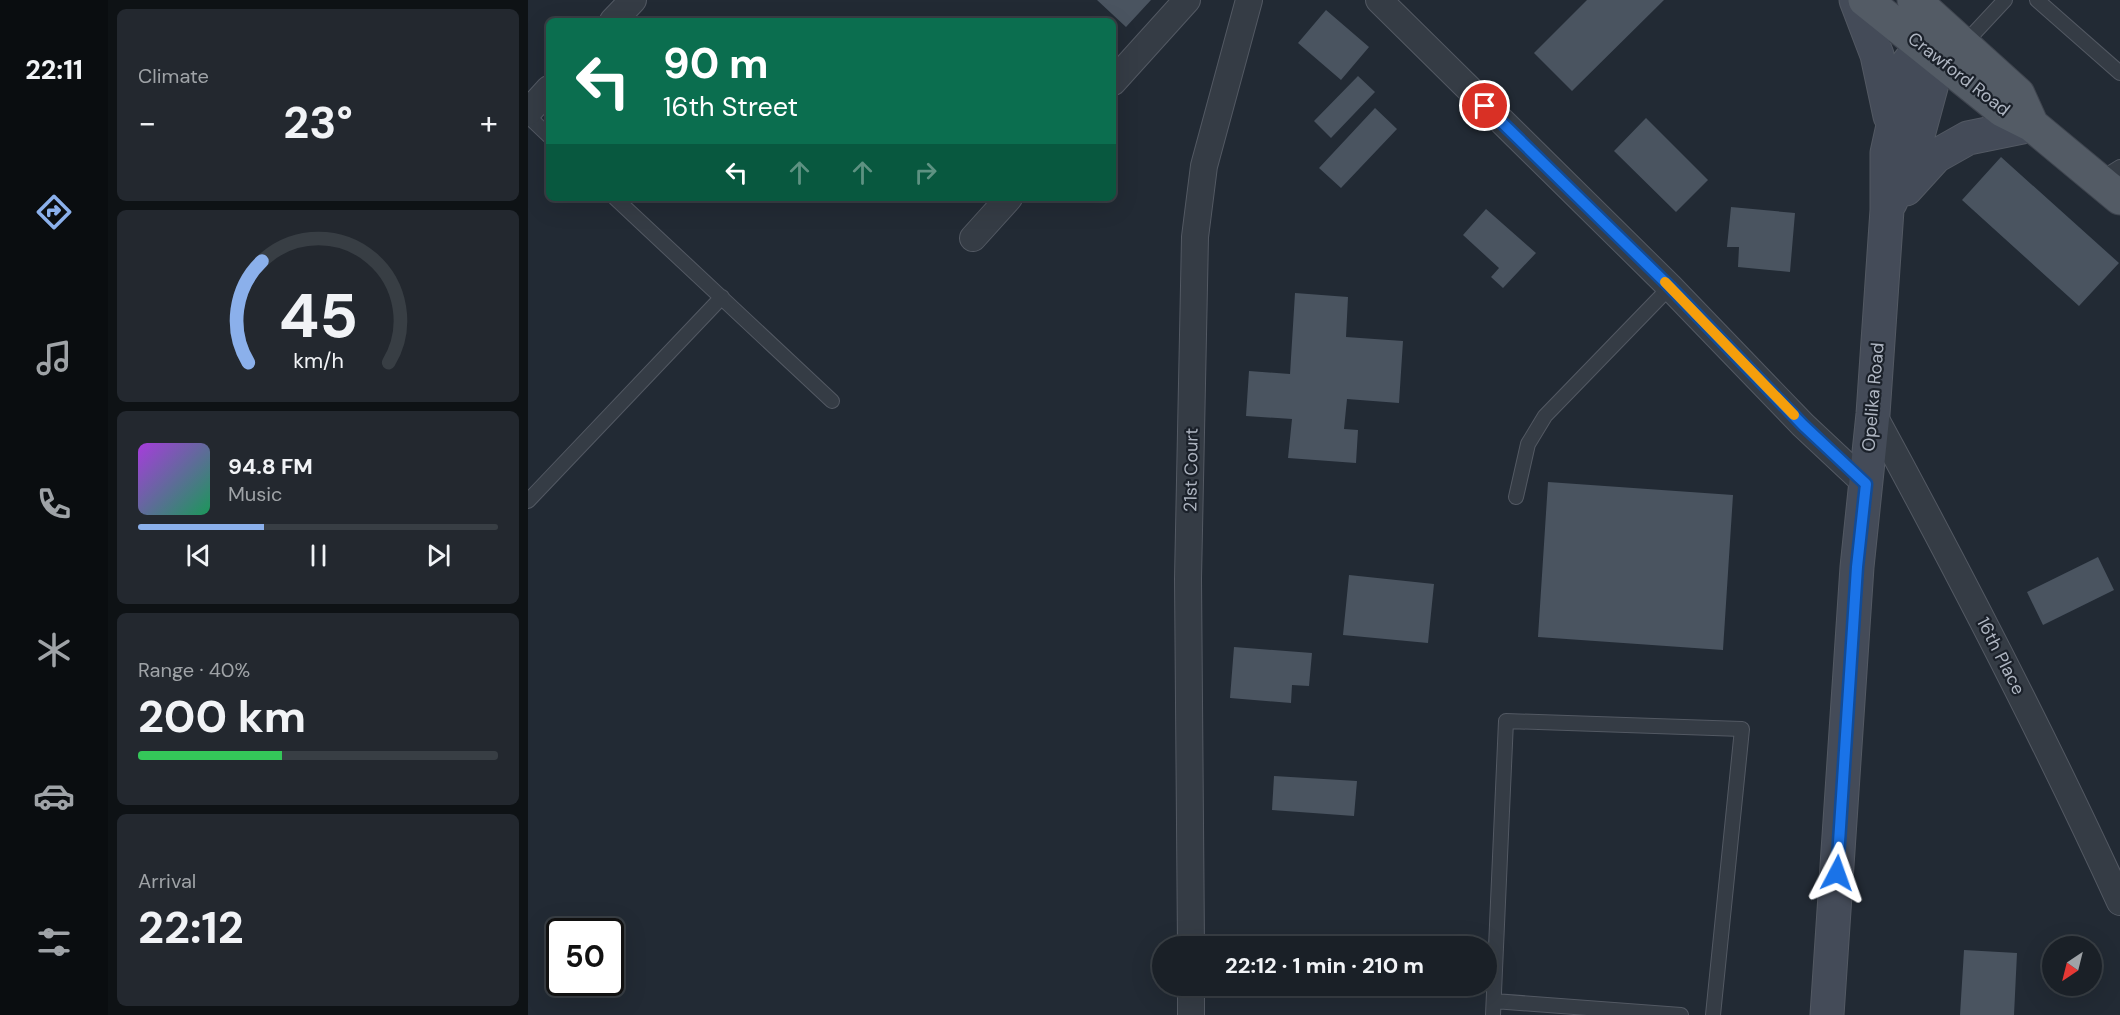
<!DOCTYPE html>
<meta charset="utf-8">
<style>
:root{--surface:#1a2027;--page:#23282f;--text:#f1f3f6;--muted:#9fa3a7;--line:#383e44;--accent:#8bb0eb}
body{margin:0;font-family:"DM Sans",sans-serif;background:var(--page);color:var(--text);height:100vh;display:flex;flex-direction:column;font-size:22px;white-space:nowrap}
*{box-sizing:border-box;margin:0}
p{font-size:20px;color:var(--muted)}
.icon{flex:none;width:33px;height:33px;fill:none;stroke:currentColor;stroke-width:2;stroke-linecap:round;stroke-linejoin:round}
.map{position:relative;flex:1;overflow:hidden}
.sheet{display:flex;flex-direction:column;gap:9px;padding:9px;background:#0e1215;width:420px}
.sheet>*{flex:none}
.banner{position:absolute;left:18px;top:18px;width:570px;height:183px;border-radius:9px;box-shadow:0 6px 24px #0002,0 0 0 2px var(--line);background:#0b6e4f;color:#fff;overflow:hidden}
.needle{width:39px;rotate:215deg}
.buttons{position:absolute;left:1514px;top:936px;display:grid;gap:12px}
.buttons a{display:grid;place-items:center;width:60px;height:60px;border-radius:50%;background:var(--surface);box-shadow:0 6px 24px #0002,0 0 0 2px var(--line);font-size:30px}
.speed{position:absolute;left:18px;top:918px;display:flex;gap:12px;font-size:30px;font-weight:700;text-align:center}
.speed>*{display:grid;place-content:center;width:78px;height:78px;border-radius:50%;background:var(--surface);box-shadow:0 6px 24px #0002,0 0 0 2px var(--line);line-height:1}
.speed .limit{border:3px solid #111;border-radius:9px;background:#fff;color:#111}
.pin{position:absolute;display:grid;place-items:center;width:51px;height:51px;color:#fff;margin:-26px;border:3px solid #fff;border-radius:50%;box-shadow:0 2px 6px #0007}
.me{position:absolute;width:66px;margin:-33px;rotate:4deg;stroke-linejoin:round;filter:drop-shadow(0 0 4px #0008)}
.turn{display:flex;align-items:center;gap:21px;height:126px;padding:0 18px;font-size:27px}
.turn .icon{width:78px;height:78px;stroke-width:2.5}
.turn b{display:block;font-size:42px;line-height:51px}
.lanes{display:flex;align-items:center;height:57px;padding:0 18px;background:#0003;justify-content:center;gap:30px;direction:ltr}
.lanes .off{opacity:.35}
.big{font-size:45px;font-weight:700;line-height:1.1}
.sheet .widget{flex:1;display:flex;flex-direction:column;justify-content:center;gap:9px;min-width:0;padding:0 21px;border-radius:9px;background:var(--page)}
.sheet .dial{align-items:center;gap:0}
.dial svg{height:156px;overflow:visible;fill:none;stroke:var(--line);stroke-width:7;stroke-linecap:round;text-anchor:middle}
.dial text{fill:var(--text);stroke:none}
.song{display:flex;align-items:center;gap:18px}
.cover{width:72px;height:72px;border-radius:9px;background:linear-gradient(135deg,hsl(280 70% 55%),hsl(150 70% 35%))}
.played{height:6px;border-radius:3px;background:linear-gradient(90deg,var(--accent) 35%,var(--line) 35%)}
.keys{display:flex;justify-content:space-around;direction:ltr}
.heat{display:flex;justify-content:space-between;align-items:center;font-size:33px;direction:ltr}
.charge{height:9px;border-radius:4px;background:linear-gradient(90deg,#34c759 40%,var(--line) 0)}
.trip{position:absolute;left:624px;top:936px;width:345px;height:60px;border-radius:30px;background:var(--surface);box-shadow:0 6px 24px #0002,0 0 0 2px var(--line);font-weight:700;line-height:60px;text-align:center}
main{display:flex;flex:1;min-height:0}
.dock{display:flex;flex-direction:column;width:108px;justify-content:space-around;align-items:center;background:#0a0d10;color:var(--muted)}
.dock .icon{width:42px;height:42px}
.dock .selected{color:var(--accent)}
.dock b{font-size:27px;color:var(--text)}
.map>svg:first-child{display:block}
</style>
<main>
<nav class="dock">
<b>22:11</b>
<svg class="icon selected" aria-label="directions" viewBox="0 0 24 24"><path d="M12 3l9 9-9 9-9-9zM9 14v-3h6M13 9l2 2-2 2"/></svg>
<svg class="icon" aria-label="music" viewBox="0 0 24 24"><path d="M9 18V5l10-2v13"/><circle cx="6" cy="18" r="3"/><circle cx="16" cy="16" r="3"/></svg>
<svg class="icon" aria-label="phone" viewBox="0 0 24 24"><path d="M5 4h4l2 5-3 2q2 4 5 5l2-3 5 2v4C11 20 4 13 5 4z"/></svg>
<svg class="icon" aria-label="climate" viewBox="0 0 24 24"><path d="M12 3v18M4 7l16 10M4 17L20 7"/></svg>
<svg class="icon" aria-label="car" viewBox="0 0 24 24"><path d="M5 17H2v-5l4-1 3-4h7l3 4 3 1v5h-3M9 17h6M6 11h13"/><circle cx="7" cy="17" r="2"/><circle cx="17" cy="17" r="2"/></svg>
<svg class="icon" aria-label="filters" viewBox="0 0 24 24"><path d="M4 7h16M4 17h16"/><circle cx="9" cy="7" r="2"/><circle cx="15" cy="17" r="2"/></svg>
</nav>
<section class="sheet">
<div class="widget"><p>Climate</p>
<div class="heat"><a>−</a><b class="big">23°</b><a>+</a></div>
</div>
<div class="widget dial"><svg viewBox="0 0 100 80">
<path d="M14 69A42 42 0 1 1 86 69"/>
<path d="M14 69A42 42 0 0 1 21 17" stroke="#8bb0eb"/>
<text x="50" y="56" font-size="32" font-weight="700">45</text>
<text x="50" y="72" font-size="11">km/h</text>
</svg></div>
<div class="widget">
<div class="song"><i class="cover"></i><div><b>94.8 FM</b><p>Music</p></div></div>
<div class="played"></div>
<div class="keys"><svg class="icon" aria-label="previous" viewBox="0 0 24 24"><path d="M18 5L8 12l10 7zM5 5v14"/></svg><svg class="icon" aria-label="pause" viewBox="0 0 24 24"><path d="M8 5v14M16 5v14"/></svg><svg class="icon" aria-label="next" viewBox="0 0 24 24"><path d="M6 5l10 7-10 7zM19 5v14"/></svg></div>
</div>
<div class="widget"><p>Range · 40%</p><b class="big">200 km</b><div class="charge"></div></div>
<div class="widget"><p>Arrival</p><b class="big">22:12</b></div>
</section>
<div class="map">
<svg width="1592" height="1015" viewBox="0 0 1592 1015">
<rect width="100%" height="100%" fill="#222a34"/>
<!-- building -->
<path fill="#4a5460" d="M569 0H623L598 27Z
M1059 0H1136L1044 91 1006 53Z
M798 10 841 47 813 80 770 43Z
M830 76 847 92 803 138 786 121Z
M847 108 869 129 813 188 791 168Z
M1118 118 1180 180 1148 212 1086 151Z
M1473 157 1591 263 1551 306 1434 200Z
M1203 207 1267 213 1262 272 1210 267 1211 247H1199Z
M958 209 1008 253 975 288 963 277 971 268 935 235Z
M767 293 820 297 818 337 875 341 871 403 819 399 816 429 830 430 828 463 760 458 764 419 718 416 721 371 762 374Z
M1020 482 1205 495 1195 650 1010 637Z
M1570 557 1586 590 1515 625 1499 592Z
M821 575 906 584 900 643 815 635Z
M706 647 784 653 781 686 764 685 763 703 702 698Z
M746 776 829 781 826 816 744 810Z
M1436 950 1489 953 1486 1015H1432Z"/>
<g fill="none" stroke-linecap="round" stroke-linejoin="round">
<defs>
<path id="lane" d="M1509 0 1592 73
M1436 44 1477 0
M0 116 21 136
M1571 180 1592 167
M87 198 304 401
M988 497 1000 444 1017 416 1142 287
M0 501 194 297
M966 1001 1153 1015
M965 1015 978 721 1214 729 1185 1015"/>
<path id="street" d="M851 0 1142 287 1275 425 1338 484
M85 21 105 0
M585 82 659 0
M0 112 21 89
M445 238 481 198
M1345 414C1432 574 1516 736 1592 902
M663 946 660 579 667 237 676 166 721 0
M663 986V1015"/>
<path id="secondary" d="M1328 0 1349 55 1362 116
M1378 189 1408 156 1440 138 1504 125
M1362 203 1385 154 1405 80 1410 32
M1299 1015 1329 567 1345 414 1359 210V153L1378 66 1410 23"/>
<path id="primary" d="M1337 0 1474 110 1504 125 1592 198
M1386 0 1490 94 1504 125"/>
</defs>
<!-- lane casing -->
<use href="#lane" stroke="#535963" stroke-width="16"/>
<!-- street casing -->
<use href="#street" stroke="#535963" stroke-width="28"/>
<!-- secondary casing -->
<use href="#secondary" stroke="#535963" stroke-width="35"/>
<!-- primary casing -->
<use href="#primary" stroke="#3f454f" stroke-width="35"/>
<!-- lane -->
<use href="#lane" stroke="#353c45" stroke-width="14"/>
<!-- street -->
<use href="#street" stroke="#353c45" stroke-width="26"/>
<!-- secondary -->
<use href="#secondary" stroke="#444b58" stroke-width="33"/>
<!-- primary -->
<use href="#primary" stroke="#535b65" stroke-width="33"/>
</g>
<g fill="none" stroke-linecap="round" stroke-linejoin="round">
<defs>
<path id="route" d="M957 106 1142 287 1275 425 1338 484 1329 567 1309 873"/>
</defs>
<!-- route casing -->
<use href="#route" stroke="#114b97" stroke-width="15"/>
<!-- route -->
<use href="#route" stroke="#1a73e8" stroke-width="10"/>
<!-- slow -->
<path stroke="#f59e0b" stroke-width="10" d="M1137 282 1266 415"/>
</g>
<g text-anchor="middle" stroke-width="4.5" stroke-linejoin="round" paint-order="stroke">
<!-- street labels -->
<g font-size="18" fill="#afb6c2" stroke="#1b212a">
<text transform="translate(1431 74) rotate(38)" y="6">Crawford Road</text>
<text transform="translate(1345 397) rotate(-85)" y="6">Opelika Road</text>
<text transform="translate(663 470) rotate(-89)" y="6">21st Court</text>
<text transform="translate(1473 656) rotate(63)" y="6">16th Place</text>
</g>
</g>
</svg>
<div class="buttons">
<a><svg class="needle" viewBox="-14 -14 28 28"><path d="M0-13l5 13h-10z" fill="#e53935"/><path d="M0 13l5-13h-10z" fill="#9fa3a7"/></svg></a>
</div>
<div class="speed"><div class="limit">50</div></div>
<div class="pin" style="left:957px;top:106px;background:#d93025"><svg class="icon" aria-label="arrive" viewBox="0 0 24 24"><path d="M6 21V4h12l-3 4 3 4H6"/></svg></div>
<svg class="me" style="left:1309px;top:873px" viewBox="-20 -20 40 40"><path d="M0-17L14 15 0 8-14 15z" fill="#1a73e8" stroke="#fff" stroke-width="4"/></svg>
<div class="trip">22:12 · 1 min · 210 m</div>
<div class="banner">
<div class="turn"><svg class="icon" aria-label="left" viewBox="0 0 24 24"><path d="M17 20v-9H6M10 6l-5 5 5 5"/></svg><div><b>90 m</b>16th Street</div></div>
<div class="lanes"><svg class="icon" aria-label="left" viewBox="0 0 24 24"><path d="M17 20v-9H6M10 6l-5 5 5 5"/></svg><svg class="icon off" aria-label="ahead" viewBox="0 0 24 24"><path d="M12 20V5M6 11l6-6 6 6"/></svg><svg class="icon off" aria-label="ahead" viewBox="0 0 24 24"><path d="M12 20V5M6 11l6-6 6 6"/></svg><svg class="icon off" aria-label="right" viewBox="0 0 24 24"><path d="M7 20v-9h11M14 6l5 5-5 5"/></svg></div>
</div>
</div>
</main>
